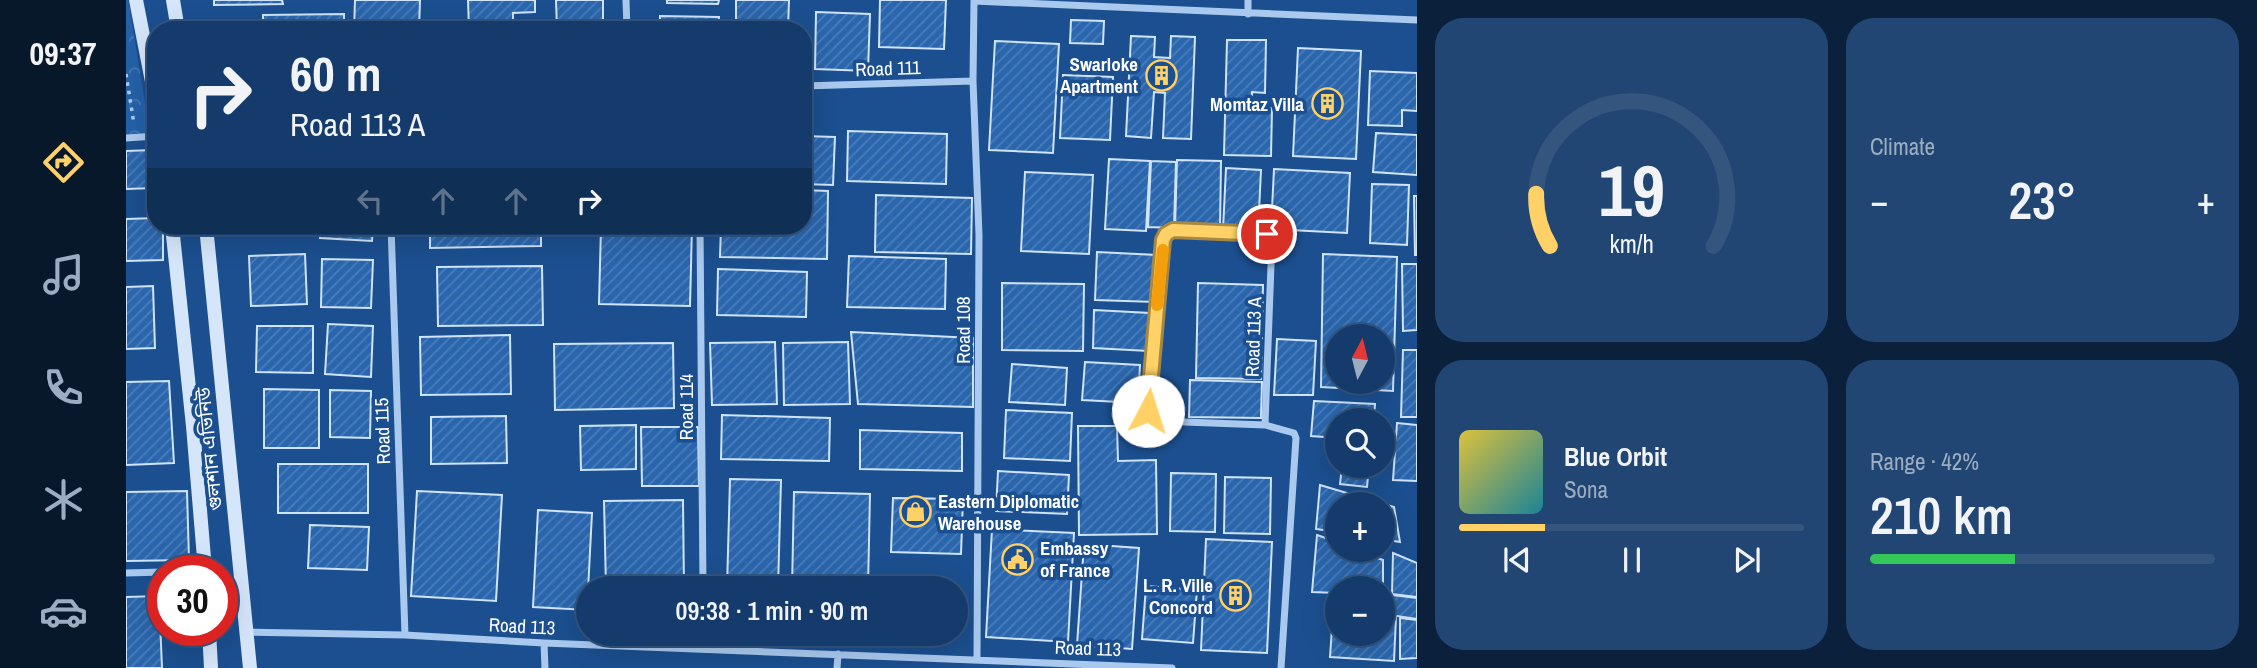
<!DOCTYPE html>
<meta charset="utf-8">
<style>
:root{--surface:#143b6b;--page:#214673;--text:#f1f3f6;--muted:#9dadc1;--line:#33557e;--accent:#ffd166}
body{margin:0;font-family:"Archivo Narrow","Noto Sans Bengali",sans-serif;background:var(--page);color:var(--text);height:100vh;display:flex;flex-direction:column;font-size:26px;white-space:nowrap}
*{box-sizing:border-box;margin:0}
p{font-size:23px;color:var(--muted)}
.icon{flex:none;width:38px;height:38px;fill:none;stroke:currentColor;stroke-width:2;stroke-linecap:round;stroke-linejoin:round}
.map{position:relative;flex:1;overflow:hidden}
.drawer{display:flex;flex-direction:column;gap:18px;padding:18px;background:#0b203b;width:840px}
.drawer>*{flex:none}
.hud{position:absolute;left:21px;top:21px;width:665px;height:214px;border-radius:28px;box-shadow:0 7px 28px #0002,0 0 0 2px var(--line);background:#143b6b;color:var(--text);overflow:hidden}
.needle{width:46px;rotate:7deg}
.tools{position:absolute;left:1199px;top:324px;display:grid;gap:14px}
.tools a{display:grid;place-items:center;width:70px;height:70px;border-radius:50%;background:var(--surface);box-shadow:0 7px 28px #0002,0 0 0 2px var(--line);font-size:35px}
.speed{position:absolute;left:21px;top:555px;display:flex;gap:14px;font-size:35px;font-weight:700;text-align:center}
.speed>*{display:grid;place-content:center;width:91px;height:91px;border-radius:50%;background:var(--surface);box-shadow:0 7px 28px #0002,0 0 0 2px var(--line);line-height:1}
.speed .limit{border:10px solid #d22;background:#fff;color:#111}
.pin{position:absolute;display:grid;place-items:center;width:60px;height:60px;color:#fff;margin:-30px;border:4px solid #fff;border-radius:50%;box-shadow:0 2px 7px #0007}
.me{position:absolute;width:77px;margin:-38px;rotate:5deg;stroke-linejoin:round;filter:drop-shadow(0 0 5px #0008)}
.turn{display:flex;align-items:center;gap:24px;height:147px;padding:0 28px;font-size:32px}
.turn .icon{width:91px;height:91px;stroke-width:2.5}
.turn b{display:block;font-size:49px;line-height:60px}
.lanes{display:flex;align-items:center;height:66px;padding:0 28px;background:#0003;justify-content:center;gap:35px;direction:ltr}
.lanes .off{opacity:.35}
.big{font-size:52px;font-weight:600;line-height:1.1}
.drawer .tile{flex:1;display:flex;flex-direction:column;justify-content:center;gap:10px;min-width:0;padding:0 24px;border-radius:28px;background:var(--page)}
.drawer .dial{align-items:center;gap:0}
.dial svg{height:182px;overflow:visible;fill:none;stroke:var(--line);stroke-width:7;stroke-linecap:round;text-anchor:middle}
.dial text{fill:var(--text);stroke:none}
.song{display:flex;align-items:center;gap:21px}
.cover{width:84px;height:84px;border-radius:10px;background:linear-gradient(135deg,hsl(50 70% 55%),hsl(190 70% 35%))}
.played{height:7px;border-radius:4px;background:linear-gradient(90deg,var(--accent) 25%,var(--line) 25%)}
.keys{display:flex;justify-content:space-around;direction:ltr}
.heat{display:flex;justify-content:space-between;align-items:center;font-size:38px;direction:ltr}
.charge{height:10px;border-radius:5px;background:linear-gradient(90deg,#34c759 42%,var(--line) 0)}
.drawer .tiles{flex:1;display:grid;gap:18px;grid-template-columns:repeat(2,1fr)}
.trip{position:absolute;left:450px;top:576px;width:392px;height:70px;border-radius:35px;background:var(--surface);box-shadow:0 7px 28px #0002,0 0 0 2px var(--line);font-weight:600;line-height:70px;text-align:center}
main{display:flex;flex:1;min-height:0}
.tabs{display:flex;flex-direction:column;width:126px;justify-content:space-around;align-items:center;background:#08182b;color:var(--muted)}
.tabs .icon{width:49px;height:49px}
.tabs .active{color:var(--accent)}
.tabs b{font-size:32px;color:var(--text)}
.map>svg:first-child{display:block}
</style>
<main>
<nav class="tabs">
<b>09:37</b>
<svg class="icon active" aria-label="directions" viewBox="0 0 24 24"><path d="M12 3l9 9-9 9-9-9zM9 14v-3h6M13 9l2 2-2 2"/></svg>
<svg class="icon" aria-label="music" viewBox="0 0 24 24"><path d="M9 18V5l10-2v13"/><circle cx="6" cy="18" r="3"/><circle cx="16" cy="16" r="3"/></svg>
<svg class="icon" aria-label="phone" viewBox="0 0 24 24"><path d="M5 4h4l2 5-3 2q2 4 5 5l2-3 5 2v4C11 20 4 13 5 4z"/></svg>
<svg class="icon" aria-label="climate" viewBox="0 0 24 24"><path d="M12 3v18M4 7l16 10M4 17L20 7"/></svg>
<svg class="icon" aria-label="car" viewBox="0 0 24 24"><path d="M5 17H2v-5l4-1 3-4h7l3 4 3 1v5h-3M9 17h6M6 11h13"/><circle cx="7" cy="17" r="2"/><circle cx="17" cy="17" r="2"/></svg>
</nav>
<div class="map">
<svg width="1291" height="668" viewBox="0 0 1291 668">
<defs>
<pattern id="park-crowns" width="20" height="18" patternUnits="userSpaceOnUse" patternTransform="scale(1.75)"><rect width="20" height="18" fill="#2461a8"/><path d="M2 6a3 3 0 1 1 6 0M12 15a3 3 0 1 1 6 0" fill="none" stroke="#4579b5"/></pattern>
<pattern id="building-hatch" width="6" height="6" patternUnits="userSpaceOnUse" patternTransform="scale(1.75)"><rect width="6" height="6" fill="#2a66ad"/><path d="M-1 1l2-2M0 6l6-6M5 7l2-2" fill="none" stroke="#4a7db9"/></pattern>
</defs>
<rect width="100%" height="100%" fill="#1b4f8f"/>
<!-- park -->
<path fill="url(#park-crowns)" d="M0 0H2L24 133 0 134Z"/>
<!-- building -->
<path fill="url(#building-hatch)" stroke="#cfe3fa" stroke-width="2" fill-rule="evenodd" d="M88 0H156L157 4 88 5Z
M229 0H294L293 30H228Z
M342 0H409V12L387 13V30H343Z
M430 0H477V30H431Z
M541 0H593L592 4 541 3Z
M610 0H663L662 30H610Z
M754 0H820L818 49 753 47Z
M690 12 744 14 742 71 689 69Z
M218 14V30H137V15Z
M534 16 593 17 592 30H534Z
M945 20 978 21 977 44 944 43Z
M1005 36 1029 37 1028 57 1044 58 1045 36 1069 37 1065 139 1037 138 1039 93 1028 92 1025 138 1000 136Z
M1101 40H1140L1139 93 1126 92V108H1146L1145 156 1098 155Z
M869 41 933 44 927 153 863 150Z
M1172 48 1235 51 1230 159 1167 156Z
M1244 71 1291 73V111L1276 110V126L1242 125Z
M937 75 987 77 984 140 934 138Z
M722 131 821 134 820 184 721 181Z
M1250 133 1291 135V175L1247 172Z
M677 136 709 137 707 185 677 184Z
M27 150 29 188 0 189V151Z
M983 159 1024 161 1020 231 979 229Z
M1051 160 1095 161 1094 229 1049 228Z
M1025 161 1050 162 1048 228 1022 227Z
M1100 168 1135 170 1132 232 1097 230Z
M1148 169 1224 173 1221 233 1145 229Z
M899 172 967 175 963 254 895 251Z
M1246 184 1283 185 1281 245 1244 243Z
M677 190 702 191 701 259 594 257 595 226H677Z
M750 195 846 198 845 254 749 252Z
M1288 196H1291V255H1289Z
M30 218V226H37V260L0 261V219Z
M124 226H178L179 233 124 235Z
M195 226H247L246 241 194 238Z
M304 226H415V246L304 248Z
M475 226H566L564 306 473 304Z
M971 252 1031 255 1029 302 969 300Z
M179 254 181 304 125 306 123 256Z
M1197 254 1271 257 1267 391 1195 387ZM1211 336H1256V382H1211Z
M723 256 820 259 819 309 721 307Z
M196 259 247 260 245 308 195 307Z
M1276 264H1291V330L1277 331Z
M416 266 417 325 312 326 311 267Z
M592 269 681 272 680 317 591 315Z
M876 283 958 284 957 351 876 350Z
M1072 283 1137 285 1135 379 1070 378Z
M27 286 29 348 0 349V287Z
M968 310 1024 313 1022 351 967 348Z
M202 324 247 326 245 377 199 374Z
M131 326H187V373L130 372Z
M725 332 847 338V407L732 404Z
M384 335 385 394 295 395 294 337Z
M1151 339 1190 341 1187 395H1148Z
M649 342 651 404 586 405 584 343Z
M722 342 724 404 658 405 657 343Z
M547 343 548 408 429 410 428 344Z
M1277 350H1291V417H1275Z
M959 362 1014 365 1012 403 956 400Z
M886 364 941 368 939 405 883 402Z
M1064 380 1136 382 1135 418 1063 417Z
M43 381 48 463 0 465V382Z
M138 389 193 390V448H138Z
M204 390 245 391 244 438 204 437Z
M1188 401 1249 404 1248 420H1211V438L1185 436Z
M880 410 946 413 944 461 878 458Z
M596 415 704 418 703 461 595 459Z
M380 416 381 463 305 464V417Z
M1271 423 1291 425V481L1267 480Z
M510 425V469L455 470 454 426Z
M952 426H991L992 461 1030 460 1031 534 953 535Z
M515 427H572L573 486H516Z
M734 430 836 433V471L734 469Z
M152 464H242V513H152Z
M1216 466H1243L1241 487 1214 484Z
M872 471 943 475 941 514 870 511Z
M1045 473 1090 474 1089 532 1044 531Z
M1099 477 1145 478 1144 534 1098 533Z
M604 479 655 480 652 588H601Z
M1194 485 1268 507 1274 542 1256 539V504H1211V532L1190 529Z
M61 491 63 560 0 561V492Z
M291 491 376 495 370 601 285 596Z
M668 492 744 494 742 588H666Z
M767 498 837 499 835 554 765 552Z
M557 500 558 588H480L478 501Z
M412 510 466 513 461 610 407 607Z
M184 525 243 527 241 570 182 568Z
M866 529 948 533 942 642 860 637Z
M1191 535 1211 542V550H1229L1257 560V595L1256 588H1211V593L1186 592Z
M1080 539 1146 542 1141 653 1075 650Z
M958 544 1013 548 1006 649 951 645Z
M1267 553 1291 563V597L1266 594Z
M1020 586 1071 590 1067 643 1016 639Z
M1266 595 1291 598V619L1264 615Z
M33 596 36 668H0V597Z
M1207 613H1211V634H1256V616L1270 617 1268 661 1204 657Z
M1274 618 1291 620V658L1274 659Z
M665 634H741V639L665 638Z"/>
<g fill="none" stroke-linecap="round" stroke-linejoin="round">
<!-- path -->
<path stroke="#a9c9ee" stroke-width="3.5" stroke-dasharray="3.5 5" stroke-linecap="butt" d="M0 74 8 124"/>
<!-- minor -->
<path stroke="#a9c9ee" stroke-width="7" d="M500 0 501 30
M848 0 847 81 853 235 851 660
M848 1 1291 20
M1122 14V0
M677 86 847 81
M0 138 30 136
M265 226 279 635
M574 226 577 588
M1047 231 1141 234 1146 238 1139 425 1031 421 1025 417 1022 411 1037 240 1040 234Z
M1139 425 1168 433 1170 438 1155 668
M0 573 37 572
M121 632 279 635 418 643 1046 668
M577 634V649
M418 643 419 668
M711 668 712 654"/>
<!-- secondary -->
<path stroke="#d6e6fa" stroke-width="14" d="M10 0 30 102
M47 0 52 30
M46 226 67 426 79 570
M80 226 124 668
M83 630 85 668"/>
</g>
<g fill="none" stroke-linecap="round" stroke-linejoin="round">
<defs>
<path id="route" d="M1022 411 1037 240 1040 234 1047 230 1141 234"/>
</defs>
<!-- route casing -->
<use href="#route" stroke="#a68842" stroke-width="18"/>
<!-- route -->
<use href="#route" stroke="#ffd166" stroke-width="12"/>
<!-- slow -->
<path stroke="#f59e0b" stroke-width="12" d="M1031 305 1037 250"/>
</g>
<!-- icons -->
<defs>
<symbol id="building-ring" viewBox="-11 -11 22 22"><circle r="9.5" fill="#1b4f8f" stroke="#ffd166" stroke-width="1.5"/><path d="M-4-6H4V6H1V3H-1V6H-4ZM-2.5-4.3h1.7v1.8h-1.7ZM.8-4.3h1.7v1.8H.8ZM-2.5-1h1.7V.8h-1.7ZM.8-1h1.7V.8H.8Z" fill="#ffd166"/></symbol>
<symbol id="shop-ring" viewBox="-11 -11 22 22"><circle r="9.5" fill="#1b4f8f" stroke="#ffd166" stroke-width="1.5"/><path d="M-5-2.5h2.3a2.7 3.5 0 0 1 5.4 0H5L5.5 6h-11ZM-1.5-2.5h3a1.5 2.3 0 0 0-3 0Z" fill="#ffd166"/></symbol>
<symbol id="civic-ring" viewBox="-11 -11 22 22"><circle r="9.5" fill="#1b4f8f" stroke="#ffd166" stroke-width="1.5"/><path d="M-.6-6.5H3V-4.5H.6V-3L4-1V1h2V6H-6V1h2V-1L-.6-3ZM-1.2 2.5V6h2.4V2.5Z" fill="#ffd166"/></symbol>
</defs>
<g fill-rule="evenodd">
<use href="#building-ring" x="1018" y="58" width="35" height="35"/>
<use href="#building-ring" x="1184" y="86" width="35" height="35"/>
<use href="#shop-ring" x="772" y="494" width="35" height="35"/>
<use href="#civic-ring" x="874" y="542" width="35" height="35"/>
<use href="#building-ring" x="1092" y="578" width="35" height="35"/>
</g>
<g text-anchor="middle" stroke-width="7" stroke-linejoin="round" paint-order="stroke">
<!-- poi labels -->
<g font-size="19" font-weight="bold" fill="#fff" stroke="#1b4f8f" text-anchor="end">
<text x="1012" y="71">Swarloke<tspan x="1012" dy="22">Apartment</tspan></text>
<text x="1178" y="111">Momtaz Villa</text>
<text x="812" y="508" text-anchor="start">Eastern Diplomatic<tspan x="812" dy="22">Warehouse</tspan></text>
<text x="914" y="555" text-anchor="start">Embassy<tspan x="914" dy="22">of France</tspan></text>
<text x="1087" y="592">L. R. Ville<tspan x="1087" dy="22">Concord</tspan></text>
</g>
<!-- street labels -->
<g font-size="19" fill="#fff" stroke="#1b4f8f">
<text transform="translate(762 68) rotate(-2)" y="7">Road 111</text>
<text transform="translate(837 330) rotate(-90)" y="7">Road 108</text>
<text transform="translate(1127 337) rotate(-88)" y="7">Road 113 A</text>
<text transform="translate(560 407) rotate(-90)" y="7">Road 114</text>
<text transform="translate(256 431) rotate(-92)" y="7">Road 115</text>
<text transform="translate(83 449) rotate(-96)" y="7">গুলশান এভিনিউ</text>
<text transform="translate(396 626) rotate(3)" y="7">Road 113</text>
<text transform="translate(962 648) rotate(2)" y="7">Road 113</text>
</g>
</g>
</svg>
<div class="tools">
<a><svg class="needle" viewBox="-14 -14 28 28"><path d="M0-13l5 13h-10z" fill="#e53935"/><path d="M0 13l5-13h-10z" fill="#9dadc1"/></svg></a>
<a><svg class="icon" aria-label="search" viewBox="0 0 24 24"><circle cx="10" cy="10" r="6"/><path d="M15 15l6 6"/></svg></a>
<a>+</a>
<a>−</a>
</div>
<div class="speed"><div class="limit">30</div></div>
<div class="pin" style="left:1141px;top:234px;background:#d93025"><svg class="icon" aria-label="arrive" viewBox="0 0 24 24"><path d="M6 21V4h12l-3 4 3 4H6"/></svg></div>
<svg class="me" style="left:1022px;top:411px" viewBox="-20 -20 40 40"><circle r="19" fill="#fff"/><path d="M0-13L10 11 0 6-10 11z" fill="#ffd166"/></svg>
<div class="trip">09:38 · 1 min · 90 m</div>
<div class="hud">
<div class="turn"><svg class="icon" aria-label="right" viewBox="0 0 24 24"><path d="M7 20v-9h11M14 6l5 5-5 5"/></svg><div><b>60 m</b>Road 113 A</div></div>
<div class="lanes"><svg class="icon off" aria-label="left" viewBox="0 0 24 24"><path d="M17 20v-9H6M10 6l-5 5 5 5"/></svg><svg class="icon off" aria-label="ahead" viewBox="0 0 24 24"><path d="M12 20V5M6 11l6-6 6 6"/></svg><svg class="icon off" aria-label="ahead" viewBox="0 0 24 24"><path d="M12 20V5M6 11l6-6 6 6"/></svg><svg class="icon" aria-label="right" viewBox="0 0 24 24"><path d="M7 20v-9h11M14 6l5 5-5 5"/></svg></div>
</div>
</div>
<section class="drawer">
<div class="tiles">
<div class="tile dial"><svg viewBox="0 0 100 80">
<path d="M14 69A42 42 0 1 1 86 69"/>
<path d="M14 69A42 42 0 0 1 8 46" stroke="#ffd166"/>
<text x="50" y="56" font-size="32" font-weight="700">19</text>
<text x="50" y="72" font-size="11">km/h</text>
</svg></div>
<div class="tile"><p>Climate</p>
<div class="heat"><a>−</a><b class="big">23°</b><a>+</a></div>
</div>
<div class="tile">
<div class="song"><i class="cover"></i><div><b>Blue Orbit</b><p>Sona</p></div></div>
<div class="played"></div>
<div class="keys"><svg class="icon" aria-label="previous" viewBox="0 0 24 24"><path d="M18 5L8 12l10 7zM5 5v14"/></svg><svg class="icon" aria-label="pause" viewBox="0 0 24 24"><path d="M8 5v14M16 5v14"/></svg><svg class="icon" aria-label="next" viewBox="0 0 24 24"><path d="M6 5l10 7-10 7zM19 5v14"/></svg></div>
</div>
<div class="tile"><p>Range · 42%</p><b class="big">210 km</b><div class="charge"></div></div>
</div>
</section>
</main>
